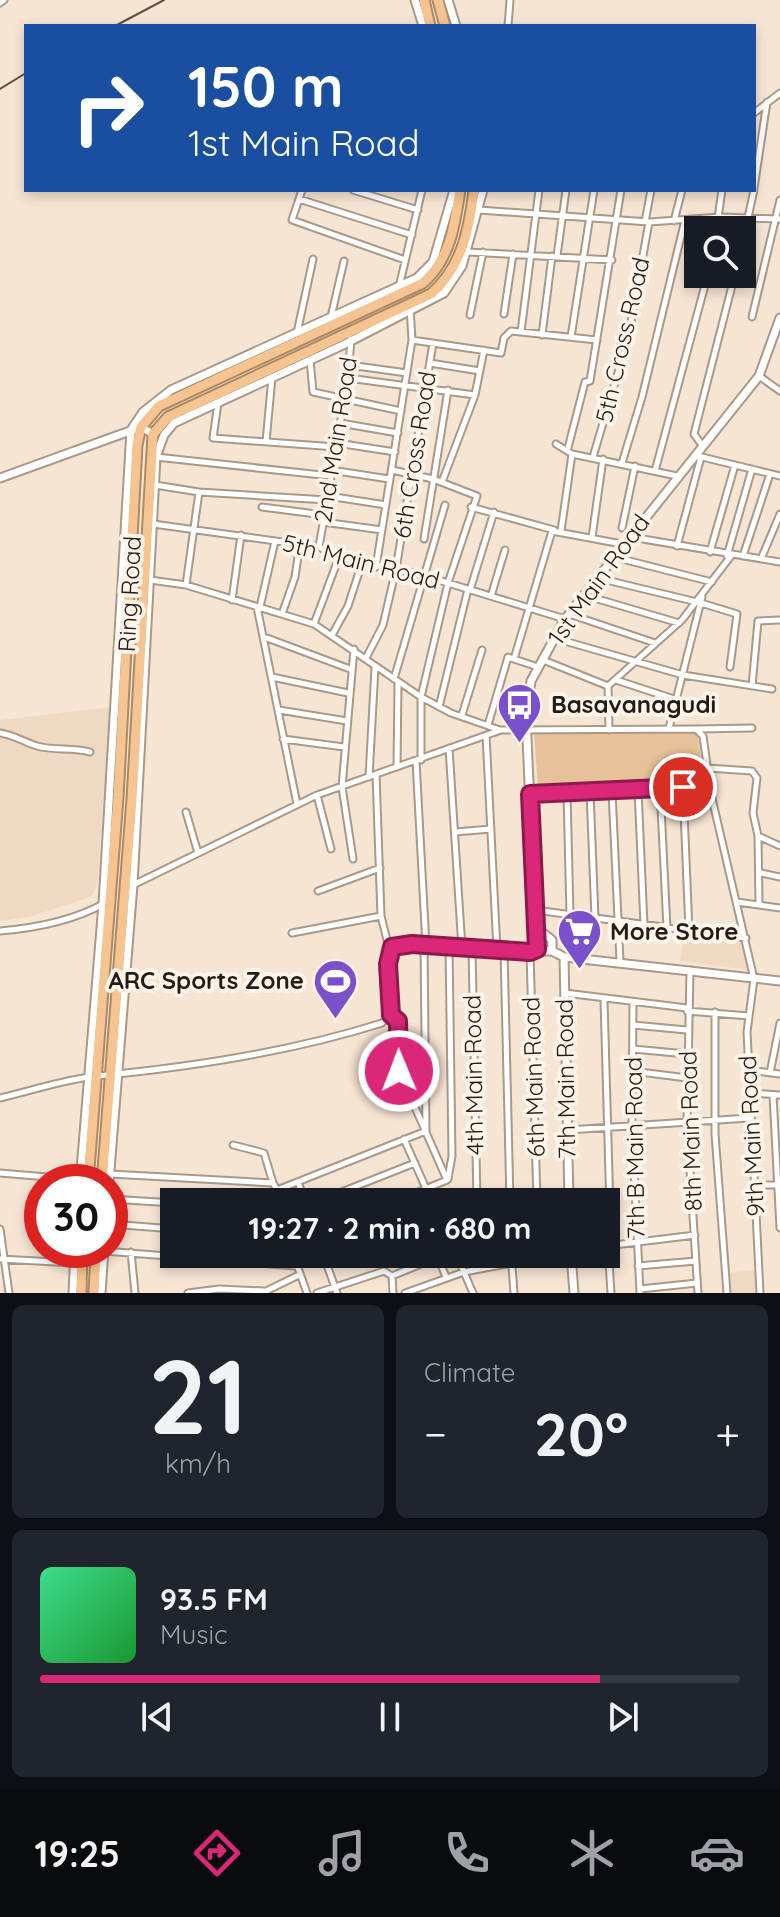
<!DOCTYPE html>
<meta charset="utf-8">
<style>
:root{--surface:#171b24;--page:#20242c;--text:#f1f3f6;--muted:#9ea1a6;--line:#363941;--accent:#db2777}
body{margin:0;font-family:Quicksand,sans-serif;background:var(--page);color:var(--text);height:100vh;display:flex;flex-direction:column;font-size:30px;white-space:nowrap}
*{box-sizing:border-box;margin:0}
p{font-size:26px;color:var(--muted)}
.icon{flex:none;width:44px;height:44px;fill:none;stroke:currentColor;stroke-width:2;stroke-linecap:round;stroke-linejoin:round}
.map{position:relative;height:1293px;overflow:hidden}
.panel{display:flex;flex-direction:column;gap:12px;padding:12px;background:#0d0f14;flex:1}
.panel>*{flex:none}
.top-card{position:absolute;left:24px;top:24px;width:732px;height:168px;border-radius:0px;box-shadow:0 4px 12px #0003;background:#1a4fa0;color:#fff;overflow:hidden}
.controls{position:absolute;left:684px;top:216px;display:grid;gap:16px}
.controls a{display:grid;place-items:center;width:72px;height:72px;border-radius:0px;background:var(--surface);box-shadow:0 4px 12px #0003;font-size:40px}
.speed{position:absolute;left:24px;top:1164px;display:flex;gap:16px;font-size:40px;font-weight:700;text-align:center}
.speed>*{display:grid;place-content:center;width:104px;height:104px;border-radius:50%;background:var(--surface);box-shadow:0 4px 12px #0003;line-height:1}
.speed .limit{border:12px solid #d22;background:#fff;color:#111}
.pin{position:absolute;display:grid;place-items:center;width:68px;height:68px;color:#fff;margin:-34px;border:4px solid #fff;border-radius:50%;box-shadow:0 2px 8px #0007}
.me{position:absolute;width:88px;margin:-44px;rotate:359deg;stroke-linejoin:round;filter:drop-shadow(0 0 6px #0008)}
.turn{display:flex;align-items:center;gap:28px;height:168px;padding:0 32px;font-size:36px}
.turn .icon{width:104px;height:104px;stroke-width:2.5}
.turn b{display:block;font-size:56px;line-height:68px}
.big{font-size:60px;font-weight:800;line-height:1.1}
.panel .tile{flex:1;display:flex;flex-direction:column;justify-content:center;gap:12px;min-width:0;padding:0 28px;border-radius:12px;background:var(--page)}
.panel .dial{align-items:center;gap:0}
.dial b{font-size:104px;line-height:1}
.song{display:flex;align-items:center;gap:24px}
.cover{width:96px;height:96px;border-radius:12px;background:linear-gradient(135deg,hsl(150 70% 55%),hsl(130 70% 35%))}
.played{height:8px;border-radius:4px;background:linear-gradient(90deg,var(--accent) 80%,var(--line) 80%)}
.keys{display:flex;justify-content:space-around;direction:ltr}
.heat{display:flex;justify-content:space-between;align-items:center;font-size:44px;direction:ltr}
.panel .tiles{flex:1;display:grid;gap:12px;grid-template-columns:1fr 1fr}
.tile:last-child{grid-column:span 2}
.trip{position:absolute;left:160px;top:1188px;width:460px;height:80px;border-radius:0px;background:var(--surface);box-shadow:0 4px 12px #0003;font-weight:800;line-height:80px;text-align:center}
.tabs{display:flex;height:128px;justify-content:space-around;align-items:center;background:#090b0e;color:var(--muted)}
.tabs .icon{width:56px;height:56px}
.tabs .selected{color:var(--accent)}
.tabs b{font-size:36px;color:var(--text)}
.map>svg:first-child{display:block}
</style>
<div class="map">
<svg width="780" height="1293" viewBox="0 0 780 1293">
<rect width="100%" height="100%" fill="#f7e5d4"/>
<!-- built -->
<path fill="#f0d9c2" d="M111 707 97 886 91 897 29 917 0 921V720Z
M684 933 743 941 749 970 680 961Z
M754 1270 756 1293H729L728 1273Z"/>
<!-- green -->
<path fill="#e6c19a" d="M698 733 703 781 538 789 534 734Z"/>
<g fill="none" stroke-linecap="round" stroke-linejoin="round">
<defs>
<path id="street" d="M0 3 4 0
M508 26 510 0
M754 113 780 93
M754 188 767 102
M302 190 292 220 405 260
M353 190 418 210
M299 199 412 235
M479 210 649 222 721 217 780 219
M718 218 722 190
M674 221 682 190
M645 222 651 190
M718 230 721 217
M742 245 754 190
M468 252 612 260
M557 256 566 190
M399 287 422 190
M504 314 513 254
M470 315 483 252
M331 317 344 261
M752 317 780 200
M521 332 539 190
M297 333 313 259
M542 335 552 256
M571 337 594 190
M412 340 501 353 504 338 511 331 597 340
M310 360 313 392 401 411
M430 363 480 371
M349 365 407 373
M759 376 780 391
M348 378 475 395
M218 403 213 438 336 447
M340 423 398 433
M266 442 272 377
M337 443 395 452
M556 444 572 454 677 476
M702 445 694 434 735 274
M568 448 585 382 590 381 621 190
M698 456 780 476
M156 457 331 476
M593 457 628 339 649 222
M622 463 642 397 685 220
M331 470 389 479
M392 470 433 479 477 496 448 583 421 697V760
M655 471 708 274
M442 482 475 395 484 350
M155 485 199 492 327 500
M328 496 386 505
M262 507 324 515
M471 507 554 530
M323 522 382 530
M153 524 319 547 339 557 422 575 565 619
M622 528 635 466
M561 531 572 454
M592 537 603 459
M631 537 780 562
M424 539 448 390
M677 546 701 457
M319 547 348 378 351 339
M710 552 735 465
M727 556 752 469
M743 556 770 474
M614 557 712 582
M761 559 780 514
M376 567 412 340 410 307
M598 578 697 602
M150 580 186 585 314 624 421 697 451 713 500 730
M186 585 199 492
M470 590 494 512
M584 595 679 623
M491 596 505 550
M232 600 241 535
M701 603 737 614 730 667
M257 607 297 804
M260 607 275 541
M282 614 295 577 300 544
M569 614 655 643
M314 624 339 557
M332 635 348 606 362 563
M267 638 350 669
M554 638 683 675 772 689
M366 658 383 625 396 569 433 343
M514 659 552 531 622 544
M543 660 608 686
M272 677 348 693
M394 679 445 505
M616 680 677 700
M608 686 682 620 731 556
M608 686 609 730
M752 686 758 621 780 620
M439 707 468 589
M279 710 347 721
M462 715 482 650
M488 725 508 657 538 667
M669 728 702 597
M697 729 752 728
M0 733C14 735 24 742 37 746 55 751 72 747 90 752
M486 735 497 950
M283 739 344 747
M449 748 462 948
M416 761 426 946
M397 767 398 683
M707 768 752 771 757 778 753 813 758 836 780 846
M376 774 381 916 390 952
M369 777 375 667
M683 787 689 931
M660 788 667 928
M638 790 644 925
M590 792 595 918
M612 792 620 961
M567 793 570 915
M530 794 709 788
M317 795 331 849
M186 812 198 853
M455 832 491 829
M758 836 759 905
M353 859 342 787 354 649
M761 873 780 877
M131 886 317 795 501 730 696 729 703 736 711 794 754 979 747 1032 760 1293
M318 891 380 868
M737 902 780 908
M535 910 746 938
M0 931C36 928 73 921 105 903
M292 933 381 916
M472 948 477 1202
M504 950 510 1202
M530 952 537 1202
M690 970 687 1124 698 1293
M565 993 687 1008
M604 1000 611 1245
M633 1003 632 1127 640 1293
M687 1011 749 1016
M715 1012V1134L727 1293
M633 1025 687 1030
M633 1049 687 1054
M749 1070 780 1074
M632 1071 687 1078
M770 1073 780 1023
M749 1093 780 1095
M773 1095 780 1228
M0 1098C31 1091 65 1079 97 1076 192 1067 291 1052 382 1023L391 1015
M568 1130 749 1118
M404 1139 432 1202
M233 1145 264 1153 273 1183
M0 1173 83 1180
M110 1174 273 1183 277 1190
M448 1179 452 1156 449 947
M298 1182 305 1202
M755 1185H778
M110 1199 174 1203
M281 1202 277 1190 426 1131 424 945
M316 1202 415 1163
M394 1202 447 1180 399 1071 398 1021 391 1015 388 964 392 947 412 944 530 952 537 949
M110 1224 174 1229
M0 1229 9 1293
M606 1246 695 1235
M608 1246 611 1293
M104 1251 295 1266
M131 1252 135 1293
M293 1254 307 1293
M323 1254 337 1293
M414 1254 415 1259
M456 1254 473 1293
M511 1254 514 1293
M437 1255 446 1277
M0 1259 74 1263
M325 1259 337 1254
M638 1266 696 1261
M476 1270 478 1254
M392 1276 438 1257
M392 1276 393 1293
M640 1289 697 1283
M264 1292 299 1275
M188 1293 219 1289 264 1291
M317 1293 384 1271 392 1276
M405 1293 464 1272 561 1254"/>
<path id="secondary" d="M415 0 423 26
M448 0 456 26
M0 478 141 427 153 434
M537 928 552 940V951H540L536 941 526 715 531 681 565 619 759 376 780 318
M552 951 564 957 780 981
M564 957 569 1202
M80 1182 103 904 131 430 143 412 171 390 417 278 433 262 454 190
M109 1182 133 885 156 457 164 435 174 423 345 344 444 293 462 266 483 190
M571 1254 574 1293
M73 1293 75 1250
M101 1293 104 1250"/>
<path id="highway" d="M424 0 430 26
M438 0 445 26
M88 1182 118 798 137 445 141 427 159 406 423 283C450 259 455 225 460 190
M102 1182 132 799 153 434 168 417 431 294C462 267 469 230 474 190
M81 1293 82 1250
M94 1293 96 1250"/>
</defs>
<!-- street casing -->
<use href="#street" stroke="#a99989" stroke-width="9"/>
<!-- secondary casing -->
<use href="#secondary" stroke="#a99989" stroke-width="11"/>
<!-- highway casing -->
<use href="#highway" stroke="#ac8a66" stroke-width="13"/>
<!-- street -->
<use href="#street" stroke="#fff" stroke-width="5"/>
<!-- secondary -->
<use href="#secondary" stroke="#fff" stroke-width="7"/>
<!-- highway -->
<use href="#highway" stroke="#f5c491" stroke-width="9"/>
<!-- rail -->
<path stroke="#595047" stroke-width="2" d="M115 26 164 0
M0 89 26 73"/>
</g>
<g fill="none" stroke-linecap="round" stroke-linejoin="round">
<defs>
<path id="route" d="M399 1071 398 1021 391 1015 388 964 392 947 412 944 530 952 537 949 530 794 683 787"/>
</defs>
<!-- route casing -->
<use href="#route" stroke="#8e194d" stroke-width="20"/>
<!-- route -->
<use href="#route" stroke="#db2777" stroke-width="14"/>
</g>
<!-- icons -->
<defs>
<symbol id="bus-pin" viewBox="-11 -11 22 30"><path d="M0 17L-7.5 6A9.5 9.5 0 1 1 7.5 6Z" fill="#7a51ca" stroke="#fef4e9"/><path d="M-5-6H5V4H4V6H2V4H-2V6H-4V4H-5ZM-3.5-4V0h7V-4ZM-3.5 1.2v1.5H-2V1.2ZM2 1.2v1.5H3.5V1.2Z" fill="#fff"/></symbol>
<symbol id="supermarket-pin" viewBox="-11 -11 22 30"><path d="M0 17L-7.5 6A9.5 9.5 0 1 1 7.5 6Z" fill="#7a51ca" stroke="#fef4e9"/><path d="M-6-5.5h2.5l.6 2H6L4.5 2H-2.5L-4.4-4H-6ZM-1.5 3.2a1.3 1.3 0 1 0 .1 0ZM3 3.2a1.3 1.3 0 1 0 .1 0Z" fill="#fff"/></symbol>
<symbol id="stadium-pin" viewBox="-11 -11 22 30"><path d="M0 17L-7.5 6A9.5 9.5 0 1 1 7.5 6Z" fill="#7a51ca" stroke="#fef4e9"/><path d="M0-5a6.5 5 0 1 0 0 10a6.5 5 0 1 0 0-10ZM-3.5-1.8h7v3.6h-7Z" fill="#fff"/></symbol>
</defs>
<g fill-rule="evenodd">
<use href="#bus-pin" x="494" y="680" width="51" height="69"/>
<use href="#supermarket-pin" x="554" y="906" width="51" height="69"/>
<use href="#stadium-pin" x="310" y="956" width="51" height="69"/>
</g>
<g text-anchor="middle" stroke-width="8" stroke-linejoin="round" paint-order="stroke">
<!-- street labels -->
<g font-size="24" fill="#231d17" stroke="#fef4e9">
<text transform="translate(623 340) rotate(-77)" y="8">5th Cross Road</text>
<text transform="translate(336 440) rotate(-81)" y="8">2nd Main Road</text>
<text transform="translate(415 455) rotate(-81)" y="8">6th Cross Road</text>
<text transform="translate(361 562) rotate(14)" y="8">5th Main Road</text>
<text transform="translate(599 580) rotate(-54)" y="8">1st Main Road</text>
<text transform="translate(130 594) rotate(-87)" y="8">Ring Road</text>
<text transform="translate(474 1075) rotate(-91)" y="8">4th Main Road</text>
<text transform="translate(534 1077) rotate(-92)" y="8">6th Main Road</text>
<text transform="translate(566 1079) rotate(-91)" y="8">7th Main Road</text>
<text transform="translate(691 1131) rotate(-92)" y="8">8th Main Road</text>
<text transform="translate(752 1136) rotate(-93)" y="8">9th Main Road</text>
<text transform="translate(635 1148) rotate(-91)" y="8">7th B Main Road</text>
</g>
<!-- poi labels -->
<g font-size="24" font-weight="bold" fill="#231d17" stroke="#fef4e9" text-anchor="start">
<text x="551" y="713">Basavanagudi</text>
<text x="610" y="940">More Store</text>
<text x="304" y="989" text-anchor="end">ARC Sports Zone</text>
</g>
</g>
</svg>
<div class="controls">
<a><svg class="icon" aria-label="search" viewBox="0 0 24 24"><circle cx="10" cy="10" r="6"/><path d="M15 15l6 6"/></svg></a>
</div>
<div class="speed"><div class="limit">30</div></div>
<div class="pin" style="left:683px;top:787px;background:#d93025"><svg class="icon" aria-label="arrive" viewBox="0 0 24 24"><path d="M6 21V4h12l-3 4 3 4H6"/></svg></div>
<svg class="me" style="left:399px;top:1071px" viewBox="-20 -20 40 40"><circle r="17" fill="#db2777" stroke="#fff" stroke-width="3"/><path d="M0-11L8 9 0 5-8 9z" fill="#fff"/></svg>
<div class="trip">19:27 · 2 min · 680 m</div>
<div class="top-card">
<div class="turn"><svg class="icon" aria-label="right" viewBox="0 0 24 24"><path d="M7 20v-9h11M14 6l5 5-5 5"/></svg><div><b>150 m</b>1st Main Road</div></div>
</div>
</div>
<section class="panel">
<div class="tiles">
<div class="tile dial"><b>21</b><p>km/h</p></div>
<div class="tile"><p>Climate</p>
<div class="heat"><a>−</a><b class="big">20°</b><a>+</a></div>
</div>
<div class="tile">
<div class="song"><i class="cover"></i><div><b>93.5 FM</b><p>Music</p></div></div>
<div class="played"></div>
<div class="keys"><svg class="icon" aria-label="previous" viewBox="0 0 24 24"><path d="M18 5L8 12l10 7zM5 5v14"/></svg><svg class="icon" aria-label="pause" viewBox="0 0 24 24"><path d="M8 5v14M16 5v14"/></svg><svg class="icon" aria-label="next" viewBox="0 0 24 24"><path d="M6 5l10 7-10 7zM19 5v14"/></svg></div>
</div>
</div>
</section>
<nav class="tabs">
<b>19:25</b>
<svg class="icon selected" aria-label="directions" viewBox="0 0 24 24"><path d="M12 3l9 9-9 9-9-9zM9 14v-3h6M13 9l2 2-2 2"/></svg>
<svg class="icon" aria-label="music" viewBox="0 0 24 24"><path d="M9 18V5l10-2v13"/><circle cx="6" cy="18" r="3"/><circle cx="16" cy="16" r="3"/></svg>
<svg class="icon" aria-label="phone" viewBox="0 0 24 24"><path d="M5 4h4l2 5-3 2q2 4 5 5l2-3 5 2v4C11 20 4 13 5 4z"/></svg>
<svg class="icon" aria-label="climate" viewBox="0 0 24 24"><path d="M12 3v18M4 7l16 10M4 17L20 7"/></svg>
<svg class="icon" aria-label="car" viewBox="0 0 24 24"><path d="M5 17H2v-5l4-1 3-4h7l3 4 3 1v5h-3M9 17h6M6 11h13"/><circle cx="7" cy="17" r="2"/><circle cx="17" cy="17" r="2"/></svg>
</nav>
